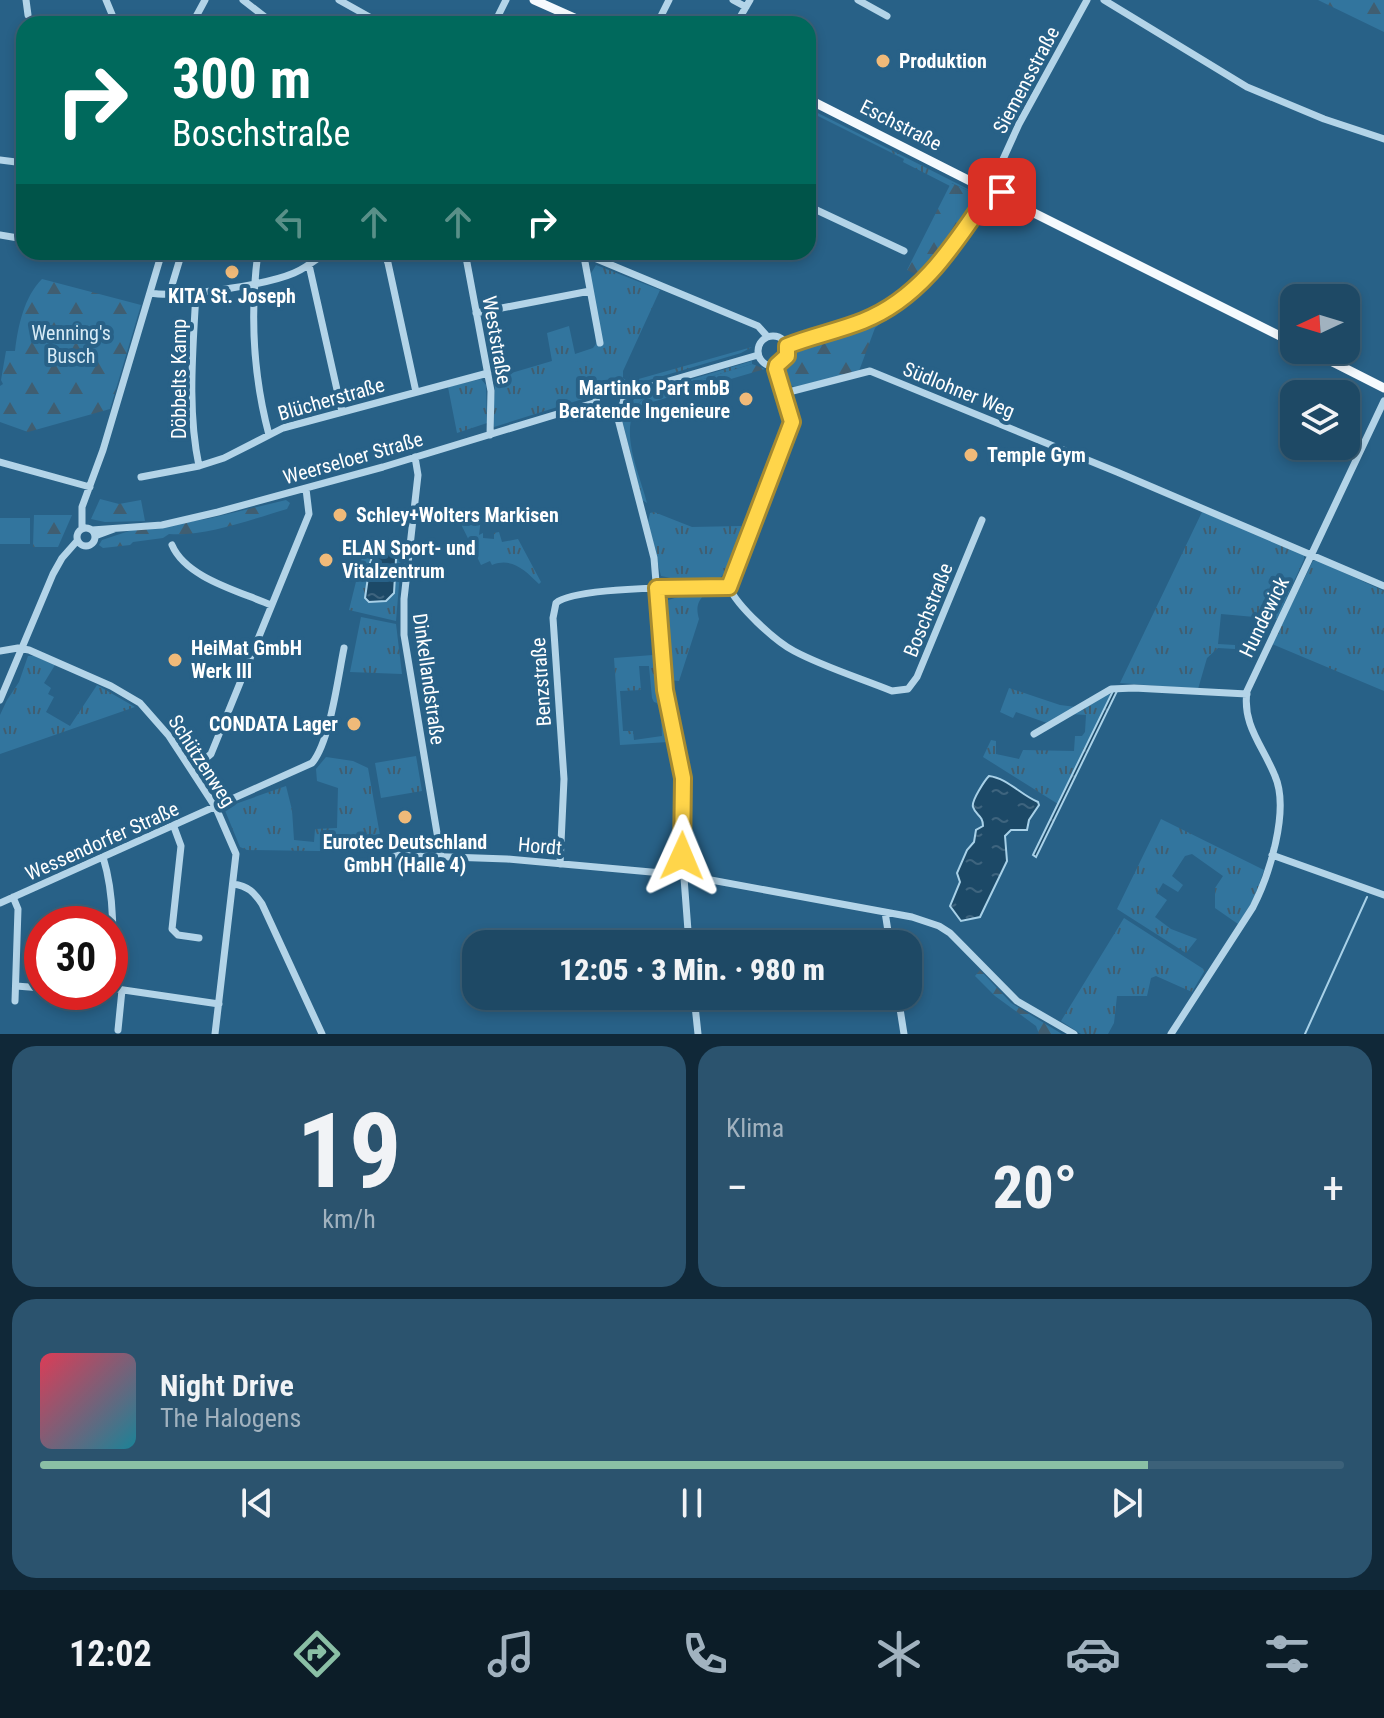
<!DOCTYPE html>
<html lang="de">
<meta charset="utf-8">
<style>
:root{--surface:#1e4965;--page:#2b536e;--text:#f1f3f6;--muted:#a1b2bf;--line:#3c6179;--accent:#8abfa5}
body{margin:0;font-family:"Roboto Condensed",sans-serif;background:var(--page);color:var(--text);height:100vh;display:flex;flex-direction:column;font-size:30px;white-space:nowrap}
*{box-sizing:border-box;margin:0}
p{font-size:26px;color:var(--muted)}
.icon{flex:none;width:44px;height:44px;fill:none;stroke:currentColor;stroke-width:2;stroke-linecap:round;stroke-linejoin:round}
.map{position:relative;height:1034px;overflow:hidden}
.side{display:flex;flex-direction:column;gap:12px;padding:12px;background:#102838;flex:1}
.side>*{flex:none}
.top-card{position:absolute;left:16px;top:16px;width:800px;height:244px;border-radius:24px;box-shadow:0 4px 12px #0003,0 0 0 2px var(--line);background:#00695c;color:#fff;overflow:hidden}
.needle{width:52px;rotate:266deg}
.tools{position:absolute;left:1280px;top:284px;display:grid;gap:16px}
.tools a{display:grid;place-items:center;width:80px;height:80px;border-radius:16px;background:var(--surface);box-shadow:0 4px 12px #0003,0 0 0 2px var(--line);font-size:40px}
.speed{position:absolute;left:24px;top:906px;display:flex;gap:16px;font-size:40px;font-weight:700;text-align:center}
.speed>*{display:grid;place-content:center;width:104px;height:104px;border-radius:50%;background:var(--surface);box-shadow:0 4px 12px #0003,0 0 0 2px var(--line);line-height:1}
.speed .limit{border:12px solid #d22;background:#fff;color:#111}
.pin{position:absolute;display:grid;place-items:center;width:68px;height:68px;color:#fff;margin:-34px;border-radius:16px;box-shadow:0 4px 12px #0006}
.me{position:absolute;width:88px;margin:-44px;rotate:1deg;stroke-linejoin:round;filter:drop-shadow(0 0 6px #0008)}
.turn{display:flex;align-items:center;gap:28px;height:168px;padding:0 24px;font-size:36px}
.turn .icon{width:104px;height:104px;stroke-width:2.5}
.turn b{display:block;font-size:56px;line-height:68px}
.lanes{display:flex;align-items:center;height:76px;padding:0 24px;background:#0003;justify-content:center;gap:40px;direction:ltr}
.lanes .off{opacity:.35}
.big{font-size:60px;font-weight:800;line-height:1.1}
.side .widget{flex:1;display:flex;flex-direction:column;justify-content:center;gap:12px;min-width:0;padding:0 28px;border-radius:24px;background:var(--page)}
.side .dial{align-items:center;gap:0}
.dial b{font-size:104px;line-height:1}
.song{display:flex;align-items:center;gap:24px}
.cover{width:96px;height:96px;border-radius:12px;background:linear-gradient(135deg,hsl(350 70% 55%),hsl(190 70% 35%))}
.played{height:8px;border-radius:4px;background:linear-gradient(90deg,var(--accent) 85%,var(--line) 85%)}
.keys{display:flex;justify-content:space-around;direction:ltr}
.heat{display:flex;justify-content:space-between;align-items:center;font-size:44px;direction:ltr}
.side .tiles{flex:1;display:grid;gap:12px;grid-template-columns:1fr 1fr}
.widget:last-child{grid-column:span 2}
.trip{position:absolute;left:462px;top:930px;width:460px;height:80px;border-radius:24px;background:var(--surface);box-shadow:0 4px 12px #0003,0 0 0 2px var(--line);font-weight:800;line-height:80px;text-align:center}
.tab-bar{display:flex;height:128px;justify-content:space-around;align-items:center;background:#0c1d28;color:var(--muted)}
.tab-bar .icon{width:56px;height:56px}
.tab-bar .active{color:var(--accent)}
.tab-bar b{font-size:36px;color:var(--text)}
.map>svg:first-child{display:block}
</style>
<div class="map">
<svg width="1384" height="1034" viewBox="0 0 1384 1034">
<defs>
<pattern id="grass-tufts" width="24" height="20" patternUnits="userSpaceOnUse" patternTransform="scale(2)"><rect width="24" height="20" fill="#32759e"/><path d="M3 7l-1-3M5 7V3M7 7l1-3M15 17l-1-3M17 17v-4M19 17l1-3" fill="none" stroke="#405e71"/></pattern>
<pattern id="forest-firs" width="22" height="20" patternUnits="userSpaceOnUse" patternTransform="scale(2)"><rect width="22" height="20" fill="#32759e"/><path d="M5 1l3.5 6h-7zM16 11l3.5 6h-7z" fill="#405e71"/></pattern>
<pattern id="water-ripples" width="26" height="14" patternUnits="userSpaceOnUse" patternTransform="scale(2)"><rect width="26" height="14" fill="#1c4967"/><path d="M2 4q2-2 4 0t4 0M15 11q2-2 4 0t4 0" fill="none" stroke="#3e647e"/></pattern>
</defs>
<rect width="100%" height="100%" fill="#286187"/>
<!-- grass -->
<path fill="url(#grass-tufts)" d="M808 108 968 189 971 192 952 183 950 186 903 162 904 159 808 111Z
M596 265 660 290 623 371V378L628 382 752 347 741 353 632 385 616 379 604 380 589 397 494 427C490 411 497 395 494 378L552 361 547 333 569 326 575 354 593 348 596 344 590 275Z
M752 361V364L645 397C614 422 639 471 647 503L642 500 622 419 636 396Z
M481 379 486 385 487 423 457 433 448 387Z
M482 509 479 535 483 533V538L494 539V533L499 532 502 542 518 539 541 582 539 584C525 570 512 557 492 565L490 561 481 565 459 520Z
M654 512 692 527 741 526C745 536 738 545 734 555 717 598 697 583 661 576L648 522 650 513Z
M1202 512 1304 554V559L1277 619 1221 614 1218 644 1235 645V649L1218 648 1207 658 1198 689 1120 683Z
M366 541 402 549 396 621 349 610Z
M1313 561H1318L1384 591V691L1272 644Z
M691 593 704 595C697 602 696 609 699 619L679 681 670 680 665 601Z
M650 597 655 599 659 672 665 708 660 710 657 703 654 702 652 698 649 666H639L641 690 620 691 623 731H633L634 740 662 736 661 716 667 715 673 745 670 747 668 742 620 745 614 658 653 655Z
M361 617 396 624 402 674 350 672Z
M28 656H34L55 665 44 683 51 688 48 694 54 697 46 712 70 726 97 685 135 707 0 754V715L7 700 19 682Z
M1009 688 1060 705 1076 707 1047 723 1016 712 1013 718 1000 712Z
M1113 691 1058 804 983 757 991 740 996 741V754L1019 759 1023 750 1074 751 1075 736H1082L1085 732 1086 715 1071 714Z
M416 756 422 791 381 798 375 763Z
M326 757 353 761 368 768 383 852 247 850 240 847 224 808 286 786 292 810 294 840 314 842 315 829 337 828 338 788 317 781 316 769Z
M1161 819 1264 870 1254 899 1238 924 1215 908V888L1223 876 1192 854 1185 856 1172 876 1183 885 1178 892 1163 883 1157 893 1167 900 1155 917 1171 929 1197 939 1186 953 1117 909Z
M1124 918 1205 970 1192 992 1156 976 1151 978 1147 996H1117L1114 1023 1108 1034H1081L1061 1021Z"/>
<!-- forest -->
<path fill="url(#forest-firs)" d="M1318 0H1384V32Z
M951 183 971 192C970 223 937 256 915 274L907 270Z
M985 208H988L963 247 935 280 875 328 859 371 794 387 788 383 786 367 793 354C814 339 845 339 869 327 919 299 954 254 985 208Z
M42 279 141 305 110 409 28 432 0 422V386L3 384 1 380 6 351H15C18 326 24 297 42 279Z
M752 364 765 369 635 407 645 397Z
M100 499 119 504 141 500 145 521 105 522 91 519Z
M286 500 290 503 287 509C253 519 204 537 169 534L163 538 133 542 130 545 103 548 99 545 102 540 132 530 207 519Z
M34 515H72L58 547H33Z
M980 970 1011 1003 1062 1034H1039L1036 1026 995 996 975 976Z"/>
<!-- garden -->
<path fill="#32759e" d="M0 518H30V544H0Z"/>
<!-- water -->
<path fill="url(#water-ripples)" stroke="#a8d1e8" stroke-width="2" d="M375 549 390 551 396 559 394 593 386 601 369 602 365 598 370 563Z
M1113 691H1117L1036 857 1033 855Z
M989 776C1007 778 1021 795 1038 802L1039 805 1029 820 1027 830H1011L1005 836 1007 861 980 917 961 921 950 906 960 882 957 873 967 850 974 842 976 830 983 826C983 815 976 816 973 807 971 801 985 780 989 776Z"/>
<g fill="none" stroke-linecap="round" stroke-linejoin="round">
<!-- stream -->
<path stroke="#a8d1e8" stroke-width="2" d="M1305 1034 1367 897"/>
<!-- minor -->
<path stroke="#b3d4e8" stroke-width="7" d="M26 0 28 15
M106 0 116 24
M243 0 274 24
M339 0 382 24
M733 0 746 7
M858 0 887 16
M1104 0 1247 87 1324 119 1384 139
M192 24 205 0
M494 24 506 0
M657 24 669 0
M736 24 750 0
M0 160 24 163
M995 177 1019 124 1087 0
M808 206 904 251
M0 235 24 239
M258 252C250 313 253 375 269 435
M384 252 388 263 416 392
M465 252 491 391 490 435
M580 252 758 326 767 336
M588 254 585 262 600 343
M309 265 342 412
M196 292C193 350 187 409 199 466
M150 293C180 298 266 285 294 273 306 268 316 260 326 252
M169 295 182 252
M476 313 590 291
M758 351a15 15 0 1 1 30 0a15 15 0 1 1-30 0Z
M787 346C811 336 838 331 863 321 920 298 951 247 984 201
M777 365 792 422 729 587C737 606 775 641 794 651 824 667 860 678 892 691L908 689 917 677 982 520
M596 398a14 14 0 1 1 28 0a14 14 0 1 1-28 0Z
M785 393 870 371 1117 472 1384 586
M624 394 758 355
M616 411 654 558 665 690 683 778 681 838 689 944
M415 457 418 475 404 599V635L441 857
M0 462 90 487
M141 477 199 466 224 458 283 428 488 373
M77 537a9 9 0 1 1 18 0a9 9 0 1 1-18 0Z
M82 528V507L103 450 162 252
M92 530 162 525 218 512 383 467 597 402
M95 536 114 529
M172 545C186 578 239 591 271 605
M0 651 18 648 29 650 111 686 140 703 169 736 216 808 236 854 215 1034
M0 700 53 574 62 558 77 541
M1034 734 1111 689 1134 688 1247 694
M193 769 211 754 309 514 306 489
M174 827 181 846 172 929 178 935 199 938
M392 855 507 859 684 875 912 917 939 926 950 933 1017 1001 1074 1034
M1272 855 1384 895
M103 857C116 899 113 945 111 988
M560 864 564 779 553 618 556 603C575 586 698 587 729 587
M233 884C248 886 254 892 262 904L322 1034
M13 897 18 909 15 1001
M0 903 312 763C330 742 338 677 344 648
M885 912 890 944
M16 986 42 988
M110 988 219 1004
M694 996 698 1034
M898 996 904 1034
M118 1030 122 990
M1171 1034 1253 907C1269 876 1290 810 1275 776 1263 746 1242 725 1247 691L1384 401"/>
<!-- major -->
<path stroke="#f5fafe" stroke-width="9" d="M534 0 588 24
M808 99 976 184
M976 188a13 13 0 1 1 26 0a13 13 0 1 1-26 0Z
M1000 196 1294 343
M1309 350 1384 388"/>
</g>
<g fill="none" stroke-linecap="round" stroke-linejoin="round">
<defs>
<path id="route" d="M682 856 683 778 665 690 657 588 729 587 792 422 776 369 777 365 787 356V346C812 336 838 331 863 321 919 299 952 248 984 201L997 199 1002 192"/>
</defs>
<!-- route casing -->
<use href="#route" stroke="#a68a30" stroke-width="20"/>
<!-- route -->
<use href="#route" stroke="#ffd54a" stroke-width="14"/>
</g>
<!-- markers -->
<g fill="#f0ba79" stroke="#286187" stroke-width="3">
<circle cx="883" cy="61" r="8"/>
<circle cx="232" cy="272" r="8"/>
<circle cx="746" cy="399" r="8"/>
<circle cx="971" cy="455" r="8"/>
<circle cx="340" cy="515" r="8"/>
<circle cx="326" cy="560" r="8"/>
<circle cx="175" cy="660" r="8"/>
<circle cx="354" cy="724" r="8"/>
<circle cx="405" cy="817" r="8"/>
</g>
<g text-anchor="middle" stroke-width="8" stroke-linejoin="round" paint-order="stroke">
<!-- poi labels -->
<g font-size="20" font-weight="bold" fill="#fff" stroke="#286187" text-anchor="start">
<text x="899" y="68">Produktion</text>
<text x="232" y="303" text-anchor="middle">KITA St. Joseph</text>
<text x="730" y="395" text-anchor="end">Martinko Part mbB<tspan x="730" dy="23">Beratende Ingenieure</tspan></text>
<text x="987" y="462">Temple Gym</text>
<text x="356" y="522">Schley+Wolters Markisen</text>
<text x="342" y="555">ELAN Sport- und<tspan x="342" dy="23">Vitalzentrum</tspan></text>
<text x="191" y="655">HeiMat GmbH<tspan x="191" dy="23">Werk III</tspan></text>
<text x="338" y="731" text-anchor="end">CONDATA Lager</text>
<text x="405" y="849" text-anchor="middle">Eurotec Deutschland<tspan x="405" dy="23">GmbH (Halle 4)</tspan></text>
</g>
<!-- street labels -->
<g font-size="20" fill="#fff" stroke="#286187">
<text transform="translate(1026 80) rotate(-62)" y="7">Siemensstraße</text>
<text transform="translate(901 125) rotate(27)" y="7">Eschstraße</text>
<text transform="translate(497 340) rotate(80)" y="7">Weststraße</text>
<text transform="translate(179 379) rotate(-90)" y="7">Döbbelts Kamp</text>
<text transform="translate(959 390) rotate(22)" y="7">Südlohner Weg</text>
<text transform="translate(331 399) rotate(-16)" y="7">Blücherstraße</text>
<text transform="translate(353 458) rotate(-16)" y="7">Weerseloer Straße</text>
<text transform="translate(928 610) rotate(-68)" y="7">Boschstraße</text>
<text transform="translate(1264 617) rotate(-64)" y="7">Hundewick</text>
<text transform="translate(429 679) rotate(82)" y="7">Dinkellandstraße</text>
<text transform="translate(541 682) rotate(-94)" y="7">Benzstraße</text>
<text transform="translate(202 761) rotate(57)" y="7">Schützenweg</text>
<text transform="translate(102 841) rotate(-24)" y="7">Wessendorfer Straße</text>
<text transform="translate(540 846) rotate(5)" y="7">Hordt</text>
</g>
<!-- park labels -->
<g font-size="20" fill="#d7ebf6" stroke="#286187">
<text x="71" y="340">Wenning's<tspan x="71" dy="23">Busch</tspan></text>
</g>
</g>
</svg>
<div class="tools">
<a><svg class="needle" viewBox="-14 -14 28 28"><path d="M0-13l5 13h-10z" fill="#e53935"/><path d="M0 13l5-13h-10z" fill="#a1b2bf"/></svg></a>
<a><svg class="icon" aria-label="layers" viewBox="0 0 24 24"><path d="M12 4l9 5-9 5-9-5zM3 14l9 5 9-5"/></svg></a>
</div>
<div class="speed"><div class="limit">30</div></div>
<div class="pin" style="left:1002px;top:192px;background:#d93025"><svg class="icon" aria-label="arrive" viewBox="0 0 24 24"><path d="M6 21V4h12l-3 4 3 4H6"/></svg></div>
<svg class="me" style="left:682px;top:856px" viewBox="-20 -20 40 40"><path d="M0-17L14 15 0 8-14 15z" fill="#ffd54a" stroke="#fff" stroke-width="4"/></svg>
<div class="trip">12:05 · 3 Min. · 980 m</div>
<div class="top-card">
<div class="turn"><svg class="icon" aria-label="right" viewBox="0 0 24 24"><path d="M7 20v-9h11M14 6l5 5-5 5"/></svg><div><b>300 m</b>Boschstraße</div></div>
<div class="lanes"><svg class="icon off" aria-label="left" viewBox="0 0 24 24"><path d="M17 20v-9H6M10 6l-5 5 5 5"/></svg><svg class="icon off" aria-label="ahead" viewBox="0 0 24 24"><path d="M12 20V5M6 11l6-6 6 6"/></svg><svg class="icon off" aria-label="ahead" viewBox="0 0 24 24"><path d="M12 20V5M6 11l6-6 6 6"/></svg><svg class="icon" aria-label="right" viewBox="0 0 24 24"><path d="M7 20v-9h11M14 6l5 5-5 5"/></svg></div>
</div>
</div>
<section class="side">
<div class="tiles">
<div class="widget dial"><b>19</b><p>km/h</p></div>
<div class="widget"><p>Klima</p>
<div class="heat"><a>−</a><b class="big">20°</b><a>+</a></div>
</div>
<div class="widget">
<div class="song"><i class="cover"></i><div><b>Night Drive</b><p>The Halogens</p></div></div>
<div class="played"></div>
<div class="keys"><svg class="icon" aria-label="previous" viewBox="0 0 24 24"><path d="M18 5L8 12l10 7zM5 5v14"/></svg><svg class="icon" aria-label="pause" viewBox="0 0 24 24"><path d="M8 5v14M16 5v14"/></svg><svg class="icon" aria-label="next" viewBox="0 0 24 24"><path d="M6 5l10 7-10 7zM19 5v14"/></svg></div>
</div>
</div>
</section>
<nav class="tab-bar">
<b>12:02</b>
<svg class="icon active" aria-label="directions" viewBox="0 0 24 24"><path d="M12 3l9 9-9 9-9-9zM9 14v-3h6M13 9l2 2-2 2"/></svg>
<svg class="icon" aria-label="music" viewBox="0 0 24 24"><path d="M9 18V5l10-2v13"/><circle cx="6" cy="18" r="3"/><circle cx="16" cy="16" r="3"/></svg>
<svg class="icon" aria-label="phone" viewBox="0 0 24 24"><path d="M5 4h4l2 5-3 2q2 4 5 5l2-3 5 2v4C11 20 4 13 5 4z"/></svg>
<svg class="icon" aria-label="climate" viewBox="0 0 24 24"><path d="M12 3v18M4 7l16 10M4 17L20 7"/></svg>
<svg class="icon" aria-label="car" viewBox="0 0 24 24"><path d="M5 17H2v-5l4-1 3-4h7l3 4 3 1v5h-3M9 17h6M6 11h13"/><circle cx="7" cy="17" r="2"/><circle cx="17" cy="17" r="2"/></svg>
<svg class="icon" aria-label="filters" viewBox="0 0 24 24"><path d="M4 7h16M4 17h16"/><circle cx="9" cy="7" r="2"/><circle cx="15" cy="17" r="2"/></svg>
</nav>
